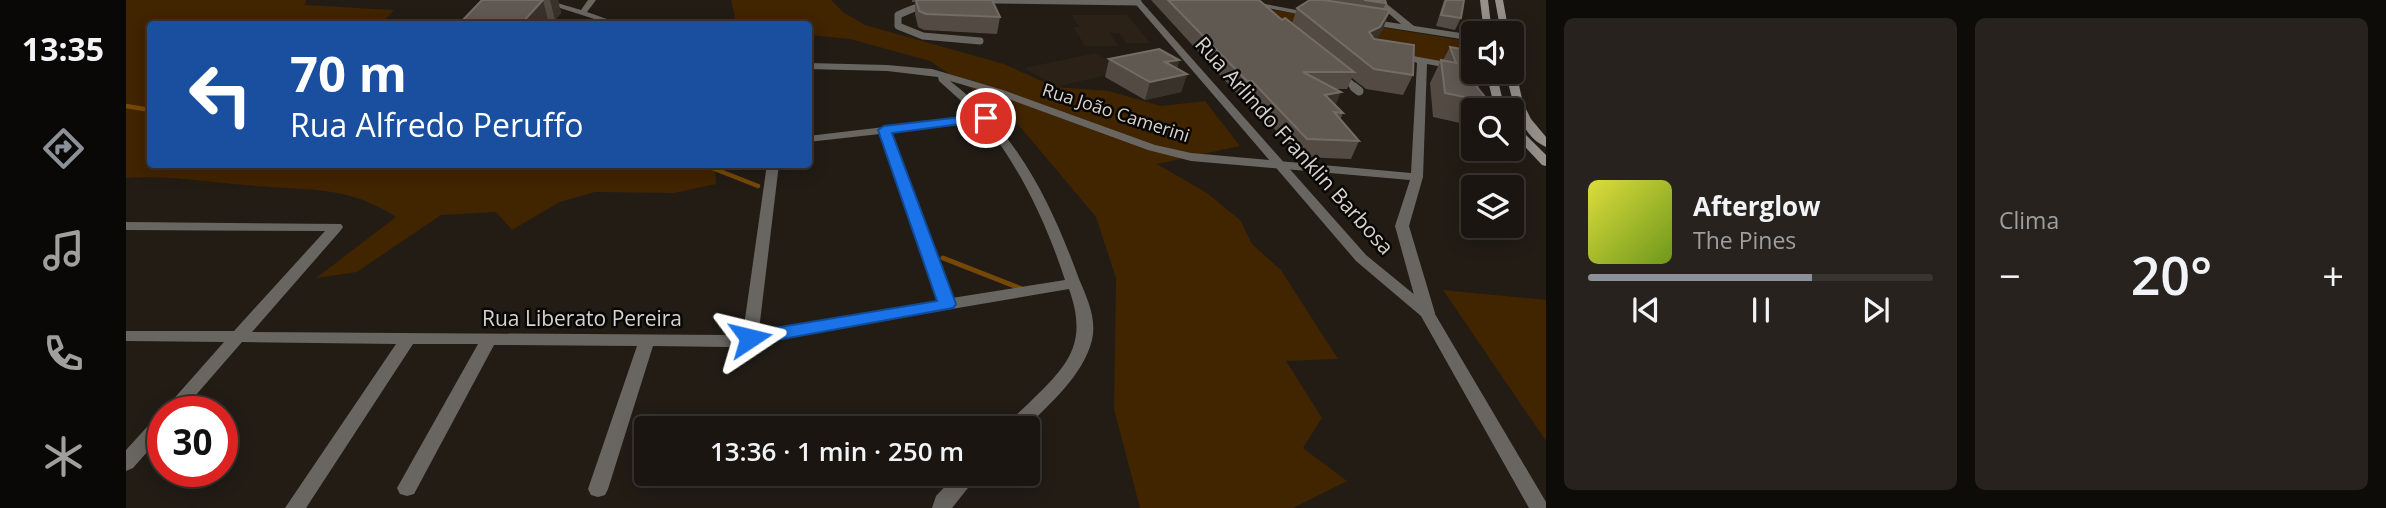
<!DOCTYPE html>
<html lang="pt">
<meta charset="utf-8">
<style>
:root{--surface:#1a1510;--page:#27221e;--text:#f1f3f6;--muted:#9f9f9f;--line:#383430;--accent:#8c9099}
body{margin:0;font-family:"Open Sans",sans-serif;background:var(--page);color:var(--text);height:100vh;display:flex;flex-direction:column;font-size:26px;white-space:nowrap}
*{box-sizing:border-box;margin:0}
p{font-size:23px;color:var(--muted)}
.icon{flex:none;width:38px;height:38px;fill:none;stroke:currentColor;stroke-width:2;stroke-linecap:round;stroke-linejoin:round}
.map{position:relative;flex:1;overflow:hidden}
.drawer{display:flex;flex-direction:column;gap:18px;padding:18px;background:#0e0c09;width:840px}
.drawer>*{flex:none}
.guide{position:absolute;left:21px;top:21px;width:665px;height:147px;border-radius:7px;box-shadow:0 4px 18px #0003,0 0 0 2px var(--line);background:#1a4fa0;color:#fff;overflow:hidden}
.tools{position:absolute;left:1335px;top:21px;display:grid;gap:14px}
.tools a{display:grid;place-items:center;width:63px;height:63px;border-radius:7px;background:var(--surface);box-shadow:0 4px 18px #0003,0 0 0 2px var(--line);font-size:35px}
.speed{position:absolute;left:21px;top:396px;display:flex;gap:14px;font-size:35px;font-weight:700;text-align:center}
.speed>*{display:grid;place-content:center;width:91px;height:91px;border-radius:50%;background:var(--surface);box-shadow:0 4px 18px #0003,0 0 0 2px var(--line);line-height:1}
.speed .limit{border:10px solid #d22;background:#fff;color:#111}
.pin{position:absolute;display:grid;place-items:center;width:60px;height:60px;color:#fff;margin:-30px;border:4px solid #fff;border-radius:50%;box-shadow:0 2px 7px #0007}
.me{position:absolute;width:77px;margin:-38px;rotate:80deg;stroke-linejoin:round;filter:drop-shadow(0 0 5px #0008)}
.turn{display:flex;align-items:center;gap:24px;height:147px;padding:0 28px;font-size:32px}
.turn .icon{width:91px;height:91px;stroke-width:2.5}
.turn b{display:block;font-size:49px;line-height:60px}
.big{font-size:52px;font-weight:600;line-height:1.1}
.drawer .tile{flex:1;display:flex;flex-direction:column;justify-content:center;gap:10px;min-width:0;padding:0 24px;border-radius:10px;background:var(--page)}
.song{display:flex;align-items:center;gap:21px}
.cover{width:84px;height:84px;border-radius:10px;background:linear-gradient(135deg,hsl(60 70% 55%),hsl(80 70% 35%))}
.played{height:7px;border-radius:4px;background:linear-gradient(90deg,var(--accent) 65%,var(--line) 65%)}
.keys{display:flex;justify-content:space-around;direction:ltr}
.heat{display:flex;justify-content:space-between;align-items:center;font-size:38px;direction:ltr}
.drawer .tiles{flex:1;display:grid;gap:18px;grid-template-columns:repeat(2,1fr)}
.trip{position:absolute;left:508px;top:416px;width:406px;height:70px;border-radius:7px;background:var(--surface);box-shadow:0 4px 18px #0003,0 0 0 2px var(--line);font-weight:600;line-height:70px;text-align:center}
main{display:flex;flex:1;min-height:0}
.tabs{display:flex;flex-direction:column;width:126px;justify-content:space-around;align-items:center;background:#0a0806;color:var(--muted)}
.tabs .icon{width:49px;height:49px}
.tabs .active{color:var(--accent)}
.tabs b{font-size:32px;color:var(--text)}
.map>svg:first-child{display:block}
</style>
<main>
<nav class="tabs">
<b>13:35</b>
<svg class="icon active" aria-label="directions" viewBox="0 0 24 24"><path d="M12 3l9 9-9 9-9-9zM9 14v-3h6M13 9l2 2-2 2"/></svg>
<svg class="icon" aria-label="music" viewBox="0 0 24 24"><path d="M9 18V5l10-2v13"/><circle cx="6" cy="18" r="3"/><circle cx="16" cy="16" r="3"/></svg>
<svg class="icon" aria-label="phone" viewBox="0 0 24 24"><path d="M5 4h4l2 5-3 2q2 4 5 5l2-3 5 2v4C11 20 4 13 5 4z"/></svg>
<svg class="icon" aria-label="climate" viewBox="0 0 24 24"><path d="M12 3v18M4 7l16 10M4 17L20 7"/></svg>
</nav>
<div class="map">
<svg width="1420" height="508" viewBox="0 0 1420 508">
<rect width="100%" height="100%" fill="#221c15"/>
<!-- built -->
<path fill="#2c2116" d="M946 15H1001L1024 43H1000L993 33H984L992 46H959L947 27H953Z
M969 53 1001 70 930 87 899 68Z"/>
<!-- green -->
<path fill="#412400" d="M0 0H180L179 5 268 10 258 21 247 24H24V164H589L590 184 548 193 469 192 434 202 386 230 370 212 315 215 231 272 190 278 270 217C221 185 184 191 130 186 86 183 44 175 0 178Z
M605 0H705L717 12 739 25 878 64 929 87 983 91 1035 106 1079 101 1114 146 1031 164 1081 193 1114 220 1126 244 1155 270 1212 359 1160 361 1196 418 1177 448 1221 481 1167 508H1014L988 409 990 278 970 217 884 115 804 61 724 39 683 35 682 24H610Z
M1141 9 1347 42V69L1286 57 1210 65Z
M1317 290 1420 300V441Z"/>
<g fill="none" stroke-linecap="round" stroke-linejoin="round">
<!-- stream-far1 -->
<path stroke="#754809" stroke-width="4.5" d="M0 106 24 110
M576 164 632 186"/>
<!-- stream -->
<path stroke="#754809" stroke-width="5" d="M817 258 896 289"/>
<!-- service-far1 -->
<path stroke="#696662" stroke-width="7" d="M834 0C812 1 792 5 772 15V26L797 36 854 41
M869 0 1012 2
M1214 75 1230 88"/>
<!-- service -->
<path stroke="#696662" stroke-width="9" d="M1228 87 1233 91"/>
<!-- minor -->
<path fill="#696662" fill-rule="evenodd" d="M409 0H421L455 10 462 0H470L461 12 495 24H484Z
M1247 0H1256L1288 26V30H1282Z
M306 21H353L357 24H302Z
M1287 56 1348 67V72H1372L1391 77 1386 80 1301 64 1297 177 1283 226 1309 313 1306 317H1296L1293 313 1269 226 1284 180 1065 161 1022 150 869 94 824 81C890 131 925 202 953 279 961 298 971 319 966 340 957 376 924 403 899 429H879C884 419 894 412 902 404 941 366 963 345 943 289L602 347 527 346 482 489 479 495 472 497 465 495 462 489 511 346 368 345 288 494 281 496 274 494 271 488 352 344H287L180 508H159L270 344 116 342 56 411H37L98 342 0 341V331H108L199 231 0 230V222L215 224 217 227 215 230 126 332 602 335 617 333 641 164H653L633 330 812 301 754 134 682 142V136L852 116 813 81 812 77 761 71 682 69V63L761 65 806 69 877 90 1029 145 1065 153 1285 173 1291 63 1282 59ZM858 122C895 170 920 222 939 280L826 298 765 133Z
M37 414V434L7 468 0 471V450L31 416Z
M831 474H853L826 508H806L810 496Z"/>
<!-- tertiary -->
<path fill="#696662" fill-rule="evenodd" d="M1006 0H1014L1240 255 1306 309 1420 502V508H1403L1295 316 1230 261Z
M1100 0H1118L1191 14 1187 17Z
M1242 19 1348 35V41L1239 24V20Z"/>
<!-- secondary -->
<path fill="#96908a" fill-rule="evenodd" d="M1354 0H1362L1366 33H1358Z
M1369 0H1377L1383 33H1375Z
M1386 69 1390 72 1397 103 1405 119 1420 137V147C1394 136 1385 98 1380 72H1386Z
M1360 72H1370L1379 110H1369Z
M1386 124 1390 125 1420 155V166L1416 165 1386 133Z"/>
</g>
<!-- wall -->
<path fill="#524a43" d="M356 0H432L435 13 429 20H422L423 24H333Z
M786 0H866L874 17 871 34 798 30 792 27 789 14V2H786Z
M1025 0H1133L1156 20 1166 23 1171 8 1183 0H1175H1259L1260 3 1257 9V29L1250 39 1287 75 1277 95 1240 89 1226 78 1221 89H1209L1210 105 1217 113 1214 120 1233 141 1225 159 1174 157 1120 98H1115Z
M1318 0H1338L1335 18 1329 30 1310 26Z
M1324 47 1358 76 1352 88 1363 102 1359 110H1348V126L1307 117 1304 83 1315 60H1317Z
M983 59 1053 60 1051 69 1061 74 1055 92 1019 100 979 77Z"/>
<!-- shaded-wall -->
<path fill="#39322b" d="M417 0 423 24H395Z
M424 0H432L435 13 429 20Z
M1264 10 1257 29 1246 46 1243 32Z
M1053 60 1048 77 1061 74 1055 92 1019 100 1024 82 1039 62Z
M1215 92 1208 109 1199 95Z"/>
<!-- building -->
<path fill="#605952" stroke="#736c65" stroke-width="2" d="M356 0H417L395 24H333Z
M790 0H866L874 17 800 14 793 11Z
M1042 0H1133L1156 20 1159 18 1228 72H1177L1215 92 1199 95 1217 113 1208 112 1233 141 1181 139 1126 81H1121Z
M1184 0H1197L1264 10 1254 27 1243 32 1248 39 1288 45 1287 75 1248 69 1171 8Z
M1238 0H1259L1260 3Z
M1320 0H1338L1335 18 1315 15Z
M1324 47 1348 51V72H1358V76L1339 72 1363 102 1319 93 1315 60 1330 63Z
M1033 49 1053 60 1039 62 1061 74 1024 82 983 59Z"/>
<!-- route -->
<path fill="#1a73e8" stroke="#114b97" stroke-width="2" d="M860 114 866 118 865 120 766 133 830 304 827 308 624 345 618 343 615 338 618 334 624 332 811 301 752 130 758 126Z"/>
<g text-anchor="middle" stroke-width="5" stroke-linejoin="round" paint-order="stroke">
<!-- far-street labels -->
<g font-size="18" fill="#d6d2cd" stroke="#090705">
<text transform="translate(990 113) rotate(18)" y="6">Rua João Camerini</text>
</g>
<!-- street labels -->
<g font-size="21" fill="#d6d2cd" stroke="#090705">
<text transform="translate(1168 146) rotate(48)" y="7">Rua Arlindo Franklin Barbosa</text>
<text x="456" y="326">Rua Liberato Pereira</text>
</g>
</g>
</svg>
<div class="tools">
<a><svg class="icon" aria-label="sound" viewBox="0 0 24 24"><path d="M4 9h4l5-4v14l-5-4H4zM17 9q2 3 0 6"/></svg></a>
<a><svg class="icon" aria-label="search" viewBox="0 0 24 24"><circle cx="10" cy="10" r="6"/><path d="M15 15l6 6"/></svg></a>
<a><svg class="icon" aria-label="layers" viewBox="0 0 24 24"><path d="M12 4l9 5-9 5-9-5zM3 14l9 5 9-5"/></svg></a>
</div>
<div class="speed"><div class="limit">30</div></div>
<div class="pin" style="left:860px;top:118px;background:#d93025"><svg class="icon" aria-label="arrive" viewBox="0 0 24 24"><path d="M6 21V4h12l-3 4 3 4H6"/></svg></div>
<svg class="me" style="left:624px;top:338px" viewBox="-20 -20 40 40"><path d="M0-17L14 15 0 8-14 15z" fill="#1a73e8" stroke="#fff" stroke-width="4"/></svg>
<div class="trip">13:36 · 1 min · 250 m</div>
<div class="guide">
<div class="turn"><svg class="icon" aria-label="left" viewBox="0 0 24 24"><path d="M17 20v-9H6M10 6l-5 5 5 5"/></svg><div><b>70 m</b>Rua Alfredo Peruffo</div></div>
</div>
</div>
<section class="drawer">
<div class="tiles">
<div class="tile">
<div class="song"><i class="cover"></i><div><b>Afterglow</b><p>The Pines</p></div></div>
<div class="played"></div>
<div class="keys"><svg class="icon" aria-label="previous" viewBox="0 0 24 24"><path d="M18 5L8 12l10 7zM5 5v14"/></svg><svg class="icon" aria-label="pause" viewBox="0 0 24 24"><path d="M8 5v14M16 5v14"/></svg><svg class="icon" aria-label="next" viewBox="0 0 24 24"><path d="M6 5l10 7-10 7zM19 5v14"/></svg></div>
</div>
<div class="tile"><p>Clima</p>
<div class="heat"><a>−</a><b class="big">20°</b><a>+</a></div>
</div>
</div>
</section>
</main>
